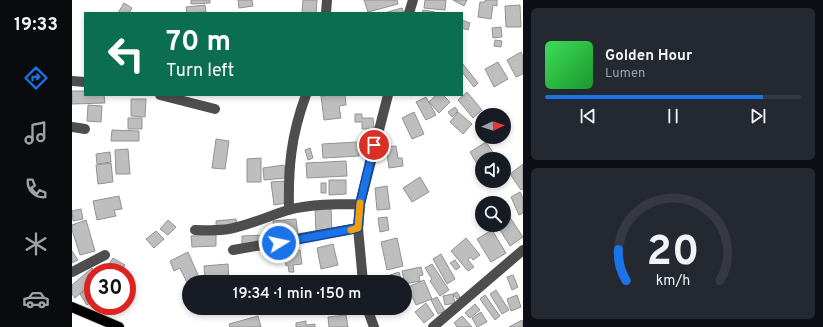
<!DOCTYPE html>
<meta charset="utf-8">
<style>
:root{--surface:#171b24;--page:#242831;--text:#f1f3f6;--muted:#9ea1a6;--line:#363941;--accent:#1a73e8}
body{margin:0;font-family:Overpass,sans-serif;background:var(--page);color:var(--text);height:100vh;display:flex;flex-direction:column;font-size:15px;white-space:nowrap}
*{box-sizing:border-box;margin:0}
p{font-size:13px;color:var(--muted)}
.icon{flex:none;width:22px;height:22px;fill:none;stroke:currentColor;stroke-width:2;stroke-linecap:round;stroke-linejoin:round}
.map{position:relative;flex:1;overflow:hidden}
.drawer{display:flex;flex-direction:column;gap:8px;padding:8px;background:#0d0f14;width:300px}
.drawer>*{flex:none}
.top-card{position:absolute;left:12px;top:12px;width:379px;height:84px;border-radius:0px;box-shadow:0 2px 6px #0003;background:#0b6e4f;color:#fff;overflow:hidden}
.needle{width:26px;rotate:86deg}
.fabs{position:absolute;left:403px;top:108px;display:grid;gap:8px}
.fabs a{display:grid;place-items:center;width:36px;height:36px;border-radius:50%;background:var(--surface);box-shadow:0 2px 6px #0003;font-size:20px}
.speed{position:absolute;left:12px;top:263px;display:flex;gap:8px;font-size:20px;font-weight:700;text-align:center}
.speed>*{display:grid;place-content:center;width:52px;height:52px;border-radius:50%;background:var(--surface);box-shadow:0 2px 6px #0003;line-height:1}
.speed .limit{border:6px solid #d22;background:#fff;color:#111}
.pin{position:absolute;display:grid;place-items:center;width:34px;height:34px;color:#fff;margin:-17px;border:2px solid #fff;border-radius:50%;box-shadow:0 1px 4px #0007}
.me{position:absolute;width:44px;margin:-22px;rotate:80deg;stroke-linejoin:round;filter:drop-shadow(0 0 3px #0008)}
.turn{display:flex;align-items:center;gap:14px;height:84px;padding:0 16px;font-size:18px}
.turn .icon{width:52px;height:52px;stroke-width:2.5}
.turn b{display:block;font-size:28px;line-height:34px}
.drawer .card{flex:1;display:flex;flex-direction:column;justify-content:center;gap:6px;min-width:0;padding:0 14px;border-radius:6px;background:var(--page)}
.drawer .dial{align-items:center;gap:0}
.dial svg{height:104px;overflow:visible;fill:none;stroke:var(--line);stroke-width:7;stroke-linecap:round;text-anchor:middle}
.dial text{fill:var(--text);stroke:none}
.song{display:flex;align-items:center;gap:12px}
.cover{width:48px;height:48px;border-radius:6px;background:linear-gradient(135deg,hsl(130 70% 55%),hsl(130 70% 35%))}
.played{height:4px;border-radius:2px;background:linear-gradient(90deg,var(--accent) 85%,var(--line) 85%)}
.keys{display:flex;justify-content:space-around;direction:ltr}
.trip{position:absolute;left:110px;top:275px;width:230px;height:40px;border-radius:20px;background:var(--surface);box-shadow:0 2px 6px #0003;font-weight:600;line-height:40px;text-align:center}
main{display:flex;flex:1;min-height:0}
.dock{display:flex;flex-direction:column;width:72px;justify-content:space-around;align-items:center;background:#090b0e;color:var(--muted)}
.dock .icon{width:28px;height:28px}
.dock .active{color:var(--accent)}
.dock b{font-size:18px;color:var(--text)}
.map>svg:first-child{display:block}
</style>
<main>
<nav class="dock">
<b>19:33</b>
<svg class="icon active" aria-label="directions" viewBox="0 0 24 24"><path d="M12 3l9 9-9 9-9-9zM9 14v-3h6M13 9l2 2-2 2"/></svg>
<svg class="icon" aria-label="music" viewBox="0 0 24 24"><path d="M9 18V5l10-2v13"/><circle cx="6" cy="18" r="3"/><circle cx="16" cy="16" r="3"/></svg>
<svg class="icon" aria-label="phone" viewBox="0 0 24 24"><path d="M5 4h4l2 5-3 2q2 4 5 5l2-3 5 2v4C11 20 4 13 5 4z"/></svg>
<svg class="icon" aria-label="climate" viewBox="0 0 24 24"><path d="M12 3v18M4 7l16 10M4 17L20 7"/></svg>
<svg class="icon" aria-label="car" viewBox="0 0 24 24"><path d="M5 17H2v-5l4-1 3-4h7l3 4 3 1v5h-3M9 17h6M6 11h13"/><circle cx="7" cy="17" r="2"/><circle cx="17" cy="17" r="2"/></svg>
</nav>
<div class="map">
<svg width="451" height="327" viewBox="0 0 451 327">
<rect width="100%" height="100%" fill="#fff"/>
<!-- building -->
<path fill="#bebebe" stroke="#929292" d="M119 0H138V3L119 4Z
M166 0H180L181 6 167 8Z
M231 0H245L244 13H230Z
M292 0H325L326 4 296 12Z
M353 0H374L373 10 352 8Z
M381 0H395L392 6Z
M413 0H425V6L421 5 419 19 406 17 408 2H413Z
M52 3 60 8 57 13H46Z
M133 5 134 12 115 13 114 7Z
M448 5 449 27H434L433 6Z
M330 8 332 13H312Z
M351 10 363 12V13H350Z
M390 20 398 23 396 30 390 28Z
M429 27 430 37 421 38 420 28Z
M423 40 430 41 429 47 422 46Z
M449 52 451 57V74L444 77 435 60Z
M426 62 436 79 422 87 413 69Z
M390 63 406 83 402 87 390 72Z
M0 91H13V95H32L33 103 0 104Z
M395 92 410 110 401 118 386 100Z
M262 95H273L274 105 267 106 269 118 252 120 249 96Z
M364 95H371L378 102 367 113 357 102Z
M354 97 364 115 354 120 344 102Z
M59 99H74L73 117 59 116Z
M16 105 30 106 29 122 15 121Z
M383 107 386 111 380 117 376 112Z
M342 112 352 134 340 139 330 118Z
M386 112 400 124 391 134 378 122Z
M283 114H290V118H301L302 129H290V122H283Z
M56 118H70V129H56Z
M40 130 67 131V141H39Z
M290 133H302V138H290Z
M144 139 157 141 153 169 140 168Z
M287 140H299L298 147H287Z
M286 142 287 156 251 158 250 144Z
M414 142 422 154 414 159H410V161L405 164 398 152Z
M324 146 326 158H330L331 166 317 168 314 147Z
M238 148 241 158 236 160 233 150Z
M56 149 58 174H44L43 150Z
M38 152 39 162 25 164 24 154Z
M189 158V182H175V159Z
M274 161 275 176 235 178 234 163Z
M39 163 41 182 26 184 24 165Z
M451 164V189L449 190 438 174Z
M212 165 214 178 192 180 191 168Z
M348 177 357 192 340 202 331 188Z
M257 180H274V194L257 195Z
M212 181 215 203 202 205 199 182Z
M249 183H254V193H249Z
M315 186 318 209 305 210 303 188Z
M448 192 451 198V213L447 215 439 197Z
M47 196 50 209 42 210 44 216 25 220 21 201Z
M9 209 11 219 1 221 0 211Z
M259 209 260 231 244 232 243 210Z
M433 210 451 237 438 246 425 225H432Z
M315 217 317 230 308 232 306 218Z
M164 219 165 225 144 227V221Z
M224 219 226 236 203 239 201 221Z
M14 220 23 251 8 255 0 230V225Z
M96 220 104 227 96 235 88 229Z
M420 230 434 253 419 262 405 239Z
M84 231 92 239 82 248 74 239Z
M144 235V246L120 247 119 236Z
M195 235 196 243 170 244V236Z
M325 238 331 266 315 270 309 242Z
M394 238 408 255 401 260 399 257 396 260 402 267 396 271 379 251Z
M261 244 266 265 249 269 245 248Z
M228 250 230 264 221 265 222 272H217L216 265 214 266 212 251Z
M0 251 6 260 0 263Z
M116 252 129 282H117V287L108 268 102 271 98 261Z
M369 254 383 279 375 284 361 259Z
M41 258 53 265 49 272H39L42 267 37 264Z
M383 260 388 267 384 270 378 263Z
M156 264 157 281 133 282 132 266Z
M360 264 377 290 368 296 358 281 360 279 353 268Z
M349 267 351 275 347 276 348 281 333 284 330 271Z
M20 268 23 272H21V282L3 298 0 294V285Z
M327 272 330 282H301L300 281Z
M441 275 446 287 440 290 435 277Z
M287 276V282H275L274 277Z
M352 280 360 299 344 305 336 287Z
M14 290 21 301 15 305 8 294Z
M424 290 437 310 430 314 418 294Z
M385 292 388 297 385 299 381 294Z
M381 294 383 303 373 305 371 296Z
M413 295 428 316 423 320 408 299Z
M445 295 449 307 439 311 435 299Z
M365 297 373 311 366 314 359 300Z
M354 303 362 315 352 323 343 312Z
M403 304 408 310 398 318 393 313Z
M409 312 415 322 405 327 400 318Z
M274 315 276 327H257L256 317Z
M186 316 189 327H158L157 324Z
M390 316 400 327H385L382 323Z
M450 320 451 327H437Z
M234 321V325L243 324V327H224V323Z"/>
<g fill="none" stroke-linecap="round" stroke-linejoin="round">
<defs>
<path id="major" d="M0 307 47 327"/>
</defs>
<!-- major casing -->
<use href="#major" stroke="#dbdbdb" stroke-width="12"/>
<!-- minor -->
<path stroke="#4e4e4e" stroke-width="10" d="M254 13 255 0
M337 13 341 0
M0 81 13 82
M88 95 143 109
M0 127 13 129
M217 210C216 168 219 135 234 95
M123 230C135 230 146 231 157 229 178 225 197 216 216 210 239 204 264 204 288 204
M161 250 286 228
M0 272 33 255
M291 282 286 228 288 204 316 95
M295 308 302 327
M361 327 451 250"/>
<!-- major -->
<use href="#major" stroke="#000" stroke-width="10"/>
</g>
<g fill="none" stroke-linecap="round" stroke-linejoin="round">
<defs>
<path id="route" d="M207 243 286 228 288 204 302 145"/>
</defs>
<!-- route casing -->
<use href="#route" stroke="#114b97" stroke-width="10"/>
<!-- route -->
<use href="#route" stroke="#1a73e8" stroke-width="7"/>
<!-- slow -->
<path stroke="#f59e0b" stroke-width="7" d="M279 230 286 228 288 203"/>
</g>
</svg>
<div class="fabs">
<a><svg class="needle" viewBox="-14 -14 28 28"><path d="M0-13l5 13h-10z" fill="#e53935"/><path d="M0 13l5-13h-10z" fill="#9ea1a6"/></svg></a>
<a><svg class="icon" aria-label="sound" viewBox="0 0 24 24"><path d="M4 9h4l5-4v14l-5-4H4zM17 9q2 3 0 6"/></svg></a>
<a><svg class="icon" aria-label="search" viewBox="0 0 24 24"><circle cx="10" cy="10" r="6"/><path d="M15 15l6 6"/></svg></a>
</div>
<div class="speed"><div class="limit">30</div></div>
<div class="pin" style="left:302px;top:145px;background:#d93025"><svg class="icon" aria-label="arrive" viewBox="0 0 24 24"><path d="M6 21V4h12l-3 4 3 4H6"/></svg></div>
<svg class="me" style="left:207px;top:243px" viewBox="-20 -20 40 40"><circle r="17" fill="#1a73e8" stroke="#fff" stroke-width="3"/><path d="M0-11L8 9 0 5-8 9z" fill="#fff"/></svg>
<div class="trip">19:34 · 1 min · 150 m</div>
<div class="top-card">
<div class="turn"><svg class="icon" aria-label="left" viewBox="0 0 24 24"><path d="M17 20v-9H6M10 6l-5 5 5 5"/></svg><div><b>70 m</b>Turn left</div></div>
</div>
</div>
<section class="drawer">
<div class="card">
<div class="song"><i class="cover"></i><div><b>Golden Hour</b><p>Lumen</p></div></div>
<div class="played"></div>
<div class="keys"><svg class="icon" aria-label="previous" viewBox="0 0 24 24"><path d="M18 5L8 12l10 7zM5 5v14"/></svg><svg class="icon" aria-label="pause" viewBox="0 0 24 24"><path d="M8 5v14M16 5v14"/></svg><svg class="icon" aria-label="next" viewBox="0 0 24 24"><path d="M6 5l10 7-10 7zM19 5v14"/></svg></div>
</div>
<div class="card dial"><svg viewBox="0 0 100 80">
<path d="M14 69A42 42 0 1 1 86 69"/>
<path d="M14 69A42 42 0 0 1 8 45" stroke="#1a73e8"/>
<text x="50" y="56" font-size="32" font-weight="700">20</text>
<text x="50" y="72" font-size="11">km/h</text>
</svg></div>
</section>
</main>
